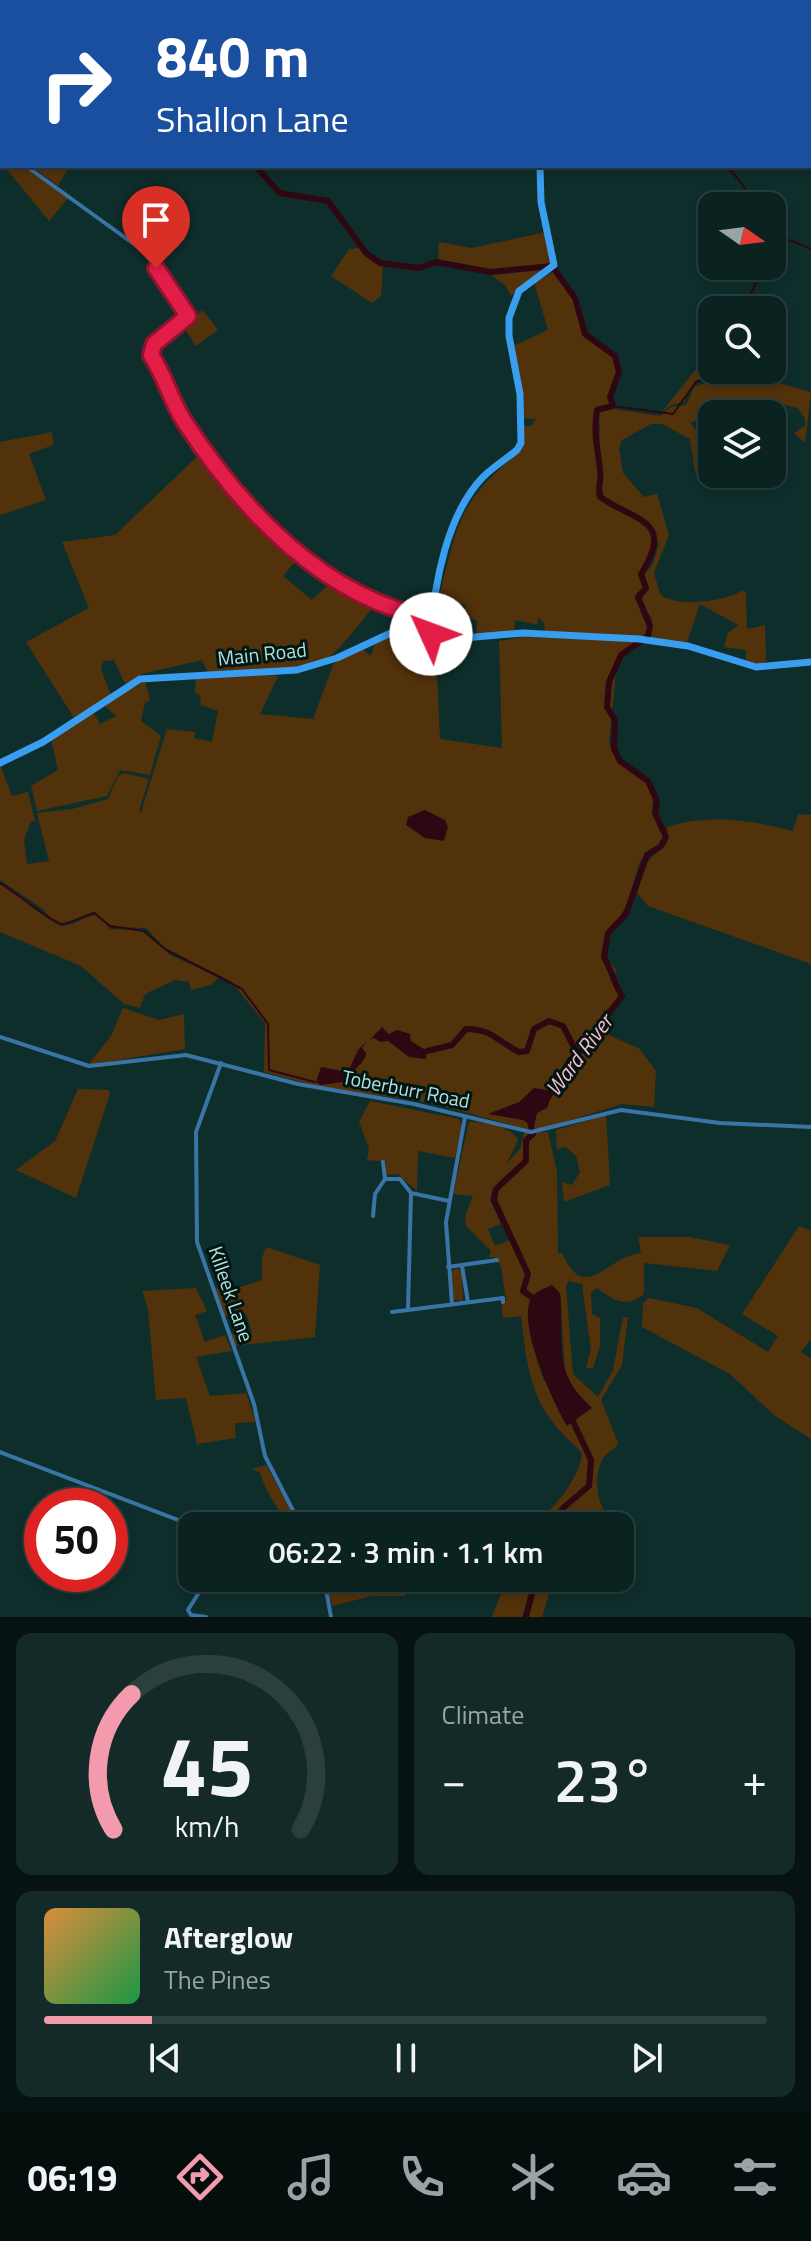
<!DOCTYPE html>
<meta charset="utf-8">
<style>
:root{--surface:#0a2220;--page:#132a29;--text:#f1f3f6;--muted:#99a4a5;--line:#2a3f3e;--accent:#f39aac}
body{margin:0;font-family:"Titillium Web",sans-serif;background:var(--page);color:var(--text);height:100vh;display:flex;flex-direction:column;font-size:30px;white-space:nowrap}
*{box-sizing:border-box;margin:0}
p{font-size:26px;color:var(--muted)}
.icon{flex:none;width:44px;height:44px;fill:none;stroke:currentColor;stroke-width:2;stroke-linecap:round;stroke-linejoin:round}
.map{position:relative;height:1617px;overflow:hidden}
.side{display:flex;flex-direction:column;gap:16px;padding:16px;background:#061312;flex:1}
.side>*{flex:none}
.hud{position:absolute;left:0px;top:0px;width:812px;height:168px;box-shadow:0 4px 12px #0003,0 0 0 2px var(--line);background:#1a4fa0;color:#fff;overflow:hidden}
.needle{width:52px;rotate:104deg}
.buttons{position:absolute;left:698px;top:192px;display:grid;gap:16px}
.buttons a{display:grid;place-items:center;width:88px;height:88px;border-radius:16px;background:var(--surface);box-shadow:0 4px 12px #0003,0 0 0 2px var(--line);font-size:40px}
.speed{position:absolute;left:24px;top:1488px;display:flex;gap:16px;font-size:40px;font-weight:700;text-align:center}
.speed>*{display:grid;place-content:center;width:104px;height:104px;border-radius:50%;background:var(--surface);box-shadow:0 4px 12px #0003,0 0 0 2px var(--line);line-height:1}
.speed .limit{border:12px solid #d22;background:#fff;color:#111}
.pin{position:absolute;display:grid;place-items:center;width:68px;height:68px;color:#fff;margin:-82px -34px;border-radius:50% 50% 50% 0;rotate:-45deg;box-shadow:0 0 8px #0007}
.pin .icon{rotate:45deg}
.me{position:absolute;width:88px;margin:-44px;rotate:313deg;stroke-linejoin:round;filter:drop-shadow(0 0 6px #0008)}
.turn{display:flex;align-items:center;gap:28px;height:168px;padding:0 24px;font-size:36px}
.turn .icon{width:104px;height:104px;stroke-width:2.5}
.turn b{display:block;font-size:56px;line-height:68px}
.big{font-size:60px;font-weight:600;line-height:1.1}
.side .tile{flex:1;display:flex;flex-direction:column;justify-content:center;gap:12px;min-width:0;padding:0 28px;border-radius:16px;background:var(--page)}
.side .dial{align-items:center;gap:0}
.dial svg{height:208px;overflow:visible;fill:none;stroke:var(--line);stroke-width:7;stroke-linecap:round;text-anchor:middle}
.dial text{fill:var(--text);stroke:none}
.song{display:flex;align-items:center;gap:24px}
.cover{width:96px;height:96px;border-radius:12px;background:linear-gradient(135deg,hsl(30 70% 55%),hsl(140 70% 35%))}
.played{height:8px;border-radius:4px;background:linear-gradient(90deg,var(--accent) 15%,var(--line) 15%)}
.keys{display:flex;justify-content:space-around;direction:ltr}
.heat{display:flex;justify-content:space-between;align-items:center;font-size:44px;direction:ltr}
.side .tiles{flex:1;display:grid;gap:16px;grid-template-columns:1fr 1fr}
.tile:last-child{grid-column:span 2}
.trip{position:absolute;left:178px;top:1512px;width:456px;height:80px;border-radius:16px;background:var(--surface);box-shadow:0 4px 12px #0003,0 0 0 2px var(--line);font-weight:600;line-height:80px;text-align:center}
.tabs{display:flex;height:128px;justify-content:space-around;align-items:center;background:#040e0d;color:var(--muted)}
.tabs .icon{width:56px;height:56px}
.tabs .selected{color:var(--accent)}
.tabs b{font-size:36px;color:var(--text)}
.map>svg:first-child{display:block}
</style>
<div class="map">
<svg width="811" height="1617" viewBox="0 0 811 1617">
<rect width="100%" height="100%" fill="#0e2e2b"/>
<!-- green -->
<path fill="#52320b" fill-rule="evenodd" d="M356 0H491V2H356Z
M4 166H23L68 198 49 221Z
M38 166H70L58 186 35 169Z
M546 232 552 265 493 270 438 260 439 242 472 248Z
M359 248 383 266 381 296 372 303 331 276 349 249Z
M548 267 511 296 505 285 491 275Z
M555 271 583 313 582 328C593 343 610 347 619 365L612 405 597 406 596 411 595 456 601 469 598 493C612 525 682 511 642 570L644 587 640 602 647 591 644 575 653 564 659 543 642 517 605 499C596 476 601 436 599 411L615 409 660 416 671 407 686 405 695 386 719 380 732 370 811 392 805 443 794 433 805 426V419L798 408 772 402 739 414H712L690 423 712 449V466L695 472 690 439 662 424H651L622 440 619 448 623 473 644 497 657 494 669 535 654 573 660 594C675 608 726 602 743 590L746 593 747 629 765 625 766 661 763 666 746 663V650L724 647 728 633 738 625 700 604 687 642 650 639 652 618 640 603 650 624 645 638 545 632 544 623 538 617 537 625 515 620 514 631 476 635 477 621 464 615 466 605 439 597C458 523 458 501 521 451L522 426H531L536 419 521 418 524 398 513 346 548 330 534 282Z
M203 310 218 330 196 346 183 326Z
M712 349 706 371 714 380H696L684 402 671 405 661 413Z
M52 432 53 445 29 454 46 500 0 515V442Z
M204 450 270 534 300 556 283 576 312 600 333 580 375 605C362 620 340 651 325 660 295 678 243 666 208 672L202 660 142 674 125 684 114 660 103 661 101 669 111 696 74 718 26 642 89 608 62 542 115 535Z
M409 635 433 638 428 664 437 675 440 739 502 748 499 641 524 637 643 642 630 648 617 661 609 744 620 761 646 778 653 797 652 812 668 840 667 827C708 814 752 820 793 831L798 814 811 815V964L648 906 637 893 647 862 668 842 640 861 626 907 606 936 605 955 616 970 613 985 621 996 600 1031 640 1049 656 1071 654 1107 622 1104 539 1130H529L432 1103 320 1087 264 1072 265 1023 231 981 166 949 146 928 111 927 95 912 61 924 53 922 43 909 0 880V765L12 796 28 792 35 821H31L24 840 27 864 49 861 37 813 72 809 108 799 118 776 124 773 149 779 139 811 141 812 167 729 195 732 194 738 212 742 218 711 201 705 200 695 195 693 196 679 253 674 278 676 260 714 313 719 334 663 362 649 371 656 375 643 391 636Z
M145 681 150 700 145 703 141 721 161 736 150 775 120 770 107 796 37 811 31 786 58 770 51 739 93 712 100 724 116 716 104 705Z
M0 884C14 891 55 927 62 926 75 926 85 915 98 915L110 929 142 930 170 955 219 977 211 985 191 990 189 982 175 980 145 994 140 1008 124 1004 81 966 0 932Z
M123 1008 159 1020 184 1014 185 1049 88 1065 111 1036Z
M78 1089 109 1090 110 1094 76 1198 16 1170 55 1141Z
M370 1101 459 1119 462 1126 455 1158 418 1151 417 1191 398 1174 386 1175V1162L367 1160 369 1148 359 1122Z
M606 1115 610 1185 564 1202 562 1182 572 1185 580 1172 576 1156 566 1147 557 1149 556 1130Z
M469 1122C485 1122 510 1125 518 1140L507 1163 520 1149 524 1133 548 1132 557 1172 558 1253H562C585 1305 606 1257 641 1253L638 1237H689L730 1245 717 1271 644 1263V1294C625 1309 614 1300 597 1288L591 1292 592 1314 600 1318V1346L593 1368H586L591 1350 582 1284 569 1281 566 1286 573 1374 598 1397 613 1370 623 1317H628L622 1365 601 1400 618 1443C614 1451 608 1451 604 1457 594 1472 595 1499 606 1513H595L580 1526H552L564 1505 549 1526H527L528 1519 537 1520C555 1510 581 1474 582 1453 572 1442 560 1433 551 1420 529 1391 525 1352 521 1316L503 1318 501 1302 506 1301 501 1266 494 1257H489L491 1251 466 1226 465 1216 473 1196 453 1194ZM493 1185 492 1198 531 1276H527L510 1240 495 1246 488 1229 501 1224 490 1200ZM560 1293 565 1373 569 1384 592 1408 544 1381C537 1357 519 1317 534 1294Z
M799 1226 811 1231V1339L801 1352 811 1359V1439L775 1416 730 1374 642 1327 643 1303 649 1298 697 1308 768 1352 778 1336 742 1314Z
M266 1247 320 1265 315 1337 234 1346 230 1334 252 1332 246 1314 223 1316 213 1289 241 1287 262 1280V1258Z
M458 1268 462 1273 463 1301 454 1300 451 1272Z
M196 1288 207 1311 195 1315 205 1342 225 1335 232 1351 196 1357 210 1396 246 1393 256 1422 235 1423 236 1438 197 1444 186 1398 156 1400 148 1309 142 1291Z
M266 1465 300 1526C284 1526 264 1487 260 1473L252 1469Z
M325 1578H329L344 1593 380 1581 406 1583 405 1596H372L332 1606Z
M507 1578H533L522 1617H492Z
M537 1578H554L542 1617H527Z"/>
<!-- water -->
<path fill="#2e0713" d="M425 810 445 820 448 827 444 841 425 838 406 825 408 817Z
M382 1027 389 1034 397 1030 410 1034 411 1041 427 1051 426 1059 409 1057 388 1041 380 1042 374 1038 370 1040Z
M368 1040 362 1048 366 1053C365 1065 351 1068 349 1081L321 1085 316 1082 321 1067 348 1072 358 1050Z
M534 1088 553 1091 547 1108 537 1113 534 1127 523 1120 488 1114 519 1102Z
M552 1285 560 1293C565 1343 551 1371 592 1408L567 1426C553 1403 517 1323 531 1299 535 1291 544 1289 552 1285Z"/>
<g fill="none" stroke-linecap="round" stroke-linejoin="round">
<!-- stream -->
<path stroke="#2e0713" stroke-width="2" d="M720 2 721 0
M727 166 743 185 753 206
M772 233 811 249
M772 237V245
M743 310 764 266
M613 406 673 414 696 382 732 370
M0 883C13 890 54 925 63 924 74 922 84 916 94 913L110 926 144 931 165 949 242 989 268 1024 269 1070 315 1082"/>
<!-- river -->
<path stroke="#2e0713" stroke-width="6" d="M75 0 76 2
M255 166 280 193 328 201 366 253 380 263 419 268 436 262 491 272 552 266 575 298 585 334 615 356 619 372 610 397 613 406 597 410C593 432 598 450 600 470 602 480 597 487 600 497 637 522 675 520 641 574L646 588 638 597 650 626 648 636 621 655 609 682 607 707 615 720 614 749 620 761 648 781 657 801 655 813 666 837 661 846 647 855 626 914 608 933 604 957C612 971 614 984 622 996L592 1035
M427 1051 452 1045 466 1029C493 1029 498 1042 519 1052L527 1051 534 1029 549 1021 563 1026 577 1053
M549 1096 570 1060 587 1045
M530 1122 533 1134 526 1140V1161L496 1189 494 1200 528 1274 523 1291 537 1301
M550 1526 563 1508 589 1486 591 1460 570 1415
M526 1617 536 1578"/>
<!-- street -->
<path stroke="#3a74a6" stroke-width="4" d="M0 149 2 150
M26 166 145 252 188 313 187 319 151 346V355C165 376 171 401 184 421 241 509 325 599 432 618
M0 1037 89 1066 186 1055 298 1084 414 1104 531 1132 621 1110 720 1123 811 1127
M221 1063 196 1132 197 1242 254 1404 265 1456 301 1526
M383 1162 385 1179
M373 1216 375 1194 385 1179H400L411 1193
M462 1266 468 1302
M448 1267 497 1260
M452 1304 446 1222 465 1117
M408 1309 411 1193 449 1201
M392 1312 503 1298V1302
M0 1452 194 1526
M324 1578 331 1617
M206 1617 191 1615 188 1610 208 1578"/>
<!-- secondary -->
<path stroke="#399eef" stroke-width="7" d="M546 2V0
M431 634C434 584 447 514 483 477 493 467 506 459 517 450L521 443 520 394 509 336V318L519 291 554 265 541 202 540 166
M0 763 43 742 140 679 297 670 337 658 395 631 463 638 523 633 639 639 688 646 756 667 811 662"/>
</g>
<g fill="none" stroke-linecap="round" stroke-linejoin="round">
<defs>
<path id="route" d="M156 268 188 316 154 344 151 355C165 376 171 401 184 421 241 509 325 600 432 618L431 634"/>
</defs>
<!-- route casing -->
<use href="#route" stroke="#92132f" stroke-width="20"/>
<!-- route -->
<use href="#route" stroke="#e11d48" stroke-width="14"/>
</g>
<g text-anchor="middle" stroke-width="6" stroke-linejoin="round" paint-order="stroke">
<!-- street labels -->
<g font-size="20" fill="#b2dfda" stroke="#011513">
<text transform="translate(262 654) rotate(-6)" y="7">Main Road</text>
<text transform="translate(406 1089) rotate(11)" y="7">Toberburr Road</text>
<text transform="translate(231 1294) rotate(71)" y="7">Killeek Lane</text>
</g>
<!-- water labels -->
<g font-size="22" font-style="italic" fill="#fbbac6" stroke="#011513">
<text transform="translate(579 1055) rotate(-53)" y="8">Ward River</text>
</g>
</g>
</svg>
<div class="buttons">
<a><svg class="needle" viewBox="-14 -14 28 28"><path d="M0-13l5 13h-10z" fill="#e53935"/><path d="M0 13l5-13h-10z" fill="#99a4a5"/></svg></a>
<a><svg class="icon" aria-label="search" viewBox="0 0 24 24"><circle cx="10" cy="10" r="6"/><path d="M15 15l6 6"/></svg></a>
<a><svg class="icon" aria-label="layers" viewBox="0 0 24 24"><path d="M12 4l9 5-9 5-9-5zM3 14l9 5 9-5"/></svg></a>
</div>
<div class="speed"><div class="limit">50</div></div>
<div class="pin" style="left:156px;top:268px;background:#d93025"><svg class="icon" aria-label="arrive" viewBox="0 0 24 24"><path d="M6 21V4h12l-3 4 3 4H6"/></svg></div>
<svg class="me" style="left:431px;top:634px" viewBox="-20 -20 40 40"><circle r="19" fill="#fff"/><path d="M0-13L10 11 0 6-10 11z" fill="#e11d48"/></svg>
<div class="trip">06:22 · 3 min · 1.1 km</div>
<div class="hud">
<div class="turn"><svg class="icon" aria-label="right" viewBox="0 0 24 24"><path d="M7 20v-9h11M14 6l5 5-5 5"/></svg><div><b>840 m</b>Shallon Lane</div></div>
</div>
</div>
<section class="side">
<div class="tiles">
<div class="tile dial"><svg viewBox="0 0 100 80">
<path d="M14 69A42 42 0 1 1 86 69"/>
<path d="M14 69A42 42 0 0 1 21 17" stroke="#f39aac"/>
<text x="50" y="56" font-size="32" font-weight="700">45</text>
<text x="50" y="72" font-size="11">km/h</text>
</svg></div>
<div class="tile"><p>Climate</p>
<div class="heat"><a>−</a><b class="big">23°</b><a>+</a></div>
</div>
<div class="tile">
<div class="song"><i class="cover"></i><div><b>Afterglow</b><p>The Pines</p></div></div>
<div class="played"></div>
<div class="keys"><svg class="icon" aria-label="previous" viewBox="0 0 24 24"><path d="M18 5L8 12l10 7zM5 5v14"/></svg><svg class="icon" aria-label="pause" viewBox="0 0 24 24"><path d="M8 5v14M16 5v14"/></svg><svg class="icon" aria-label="next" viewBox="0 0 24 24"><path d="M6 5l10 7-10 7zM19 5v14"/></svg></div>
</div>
</div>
</section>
<nav class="tabs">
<b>06:19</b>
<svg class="icon selected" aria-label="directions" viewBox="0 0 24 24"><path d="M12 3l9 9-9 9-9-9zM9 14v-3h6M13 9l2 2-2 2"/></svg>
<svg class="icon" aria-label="music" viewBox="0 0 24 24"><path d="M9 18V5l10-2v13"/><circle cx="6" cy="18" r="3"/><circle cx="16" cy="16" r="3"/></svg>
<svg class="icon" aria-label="phone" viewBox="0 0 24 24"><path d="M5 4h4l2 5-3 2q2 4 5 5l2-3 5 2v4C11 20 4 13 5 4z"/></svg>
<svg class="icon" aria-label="climate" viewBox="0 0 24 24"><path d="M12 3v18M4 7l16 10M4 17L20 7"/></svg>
<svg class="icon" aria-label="car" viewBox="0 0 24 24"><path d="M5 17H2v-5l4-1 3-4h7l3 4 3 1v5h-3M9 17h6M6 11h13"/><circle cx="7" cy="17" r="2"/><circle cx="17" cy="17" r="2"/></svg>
<svg class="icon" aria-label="filters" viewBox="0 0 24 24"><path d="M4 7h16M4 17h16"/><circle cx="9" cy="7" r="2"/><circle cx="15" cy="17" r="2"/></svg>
</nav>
